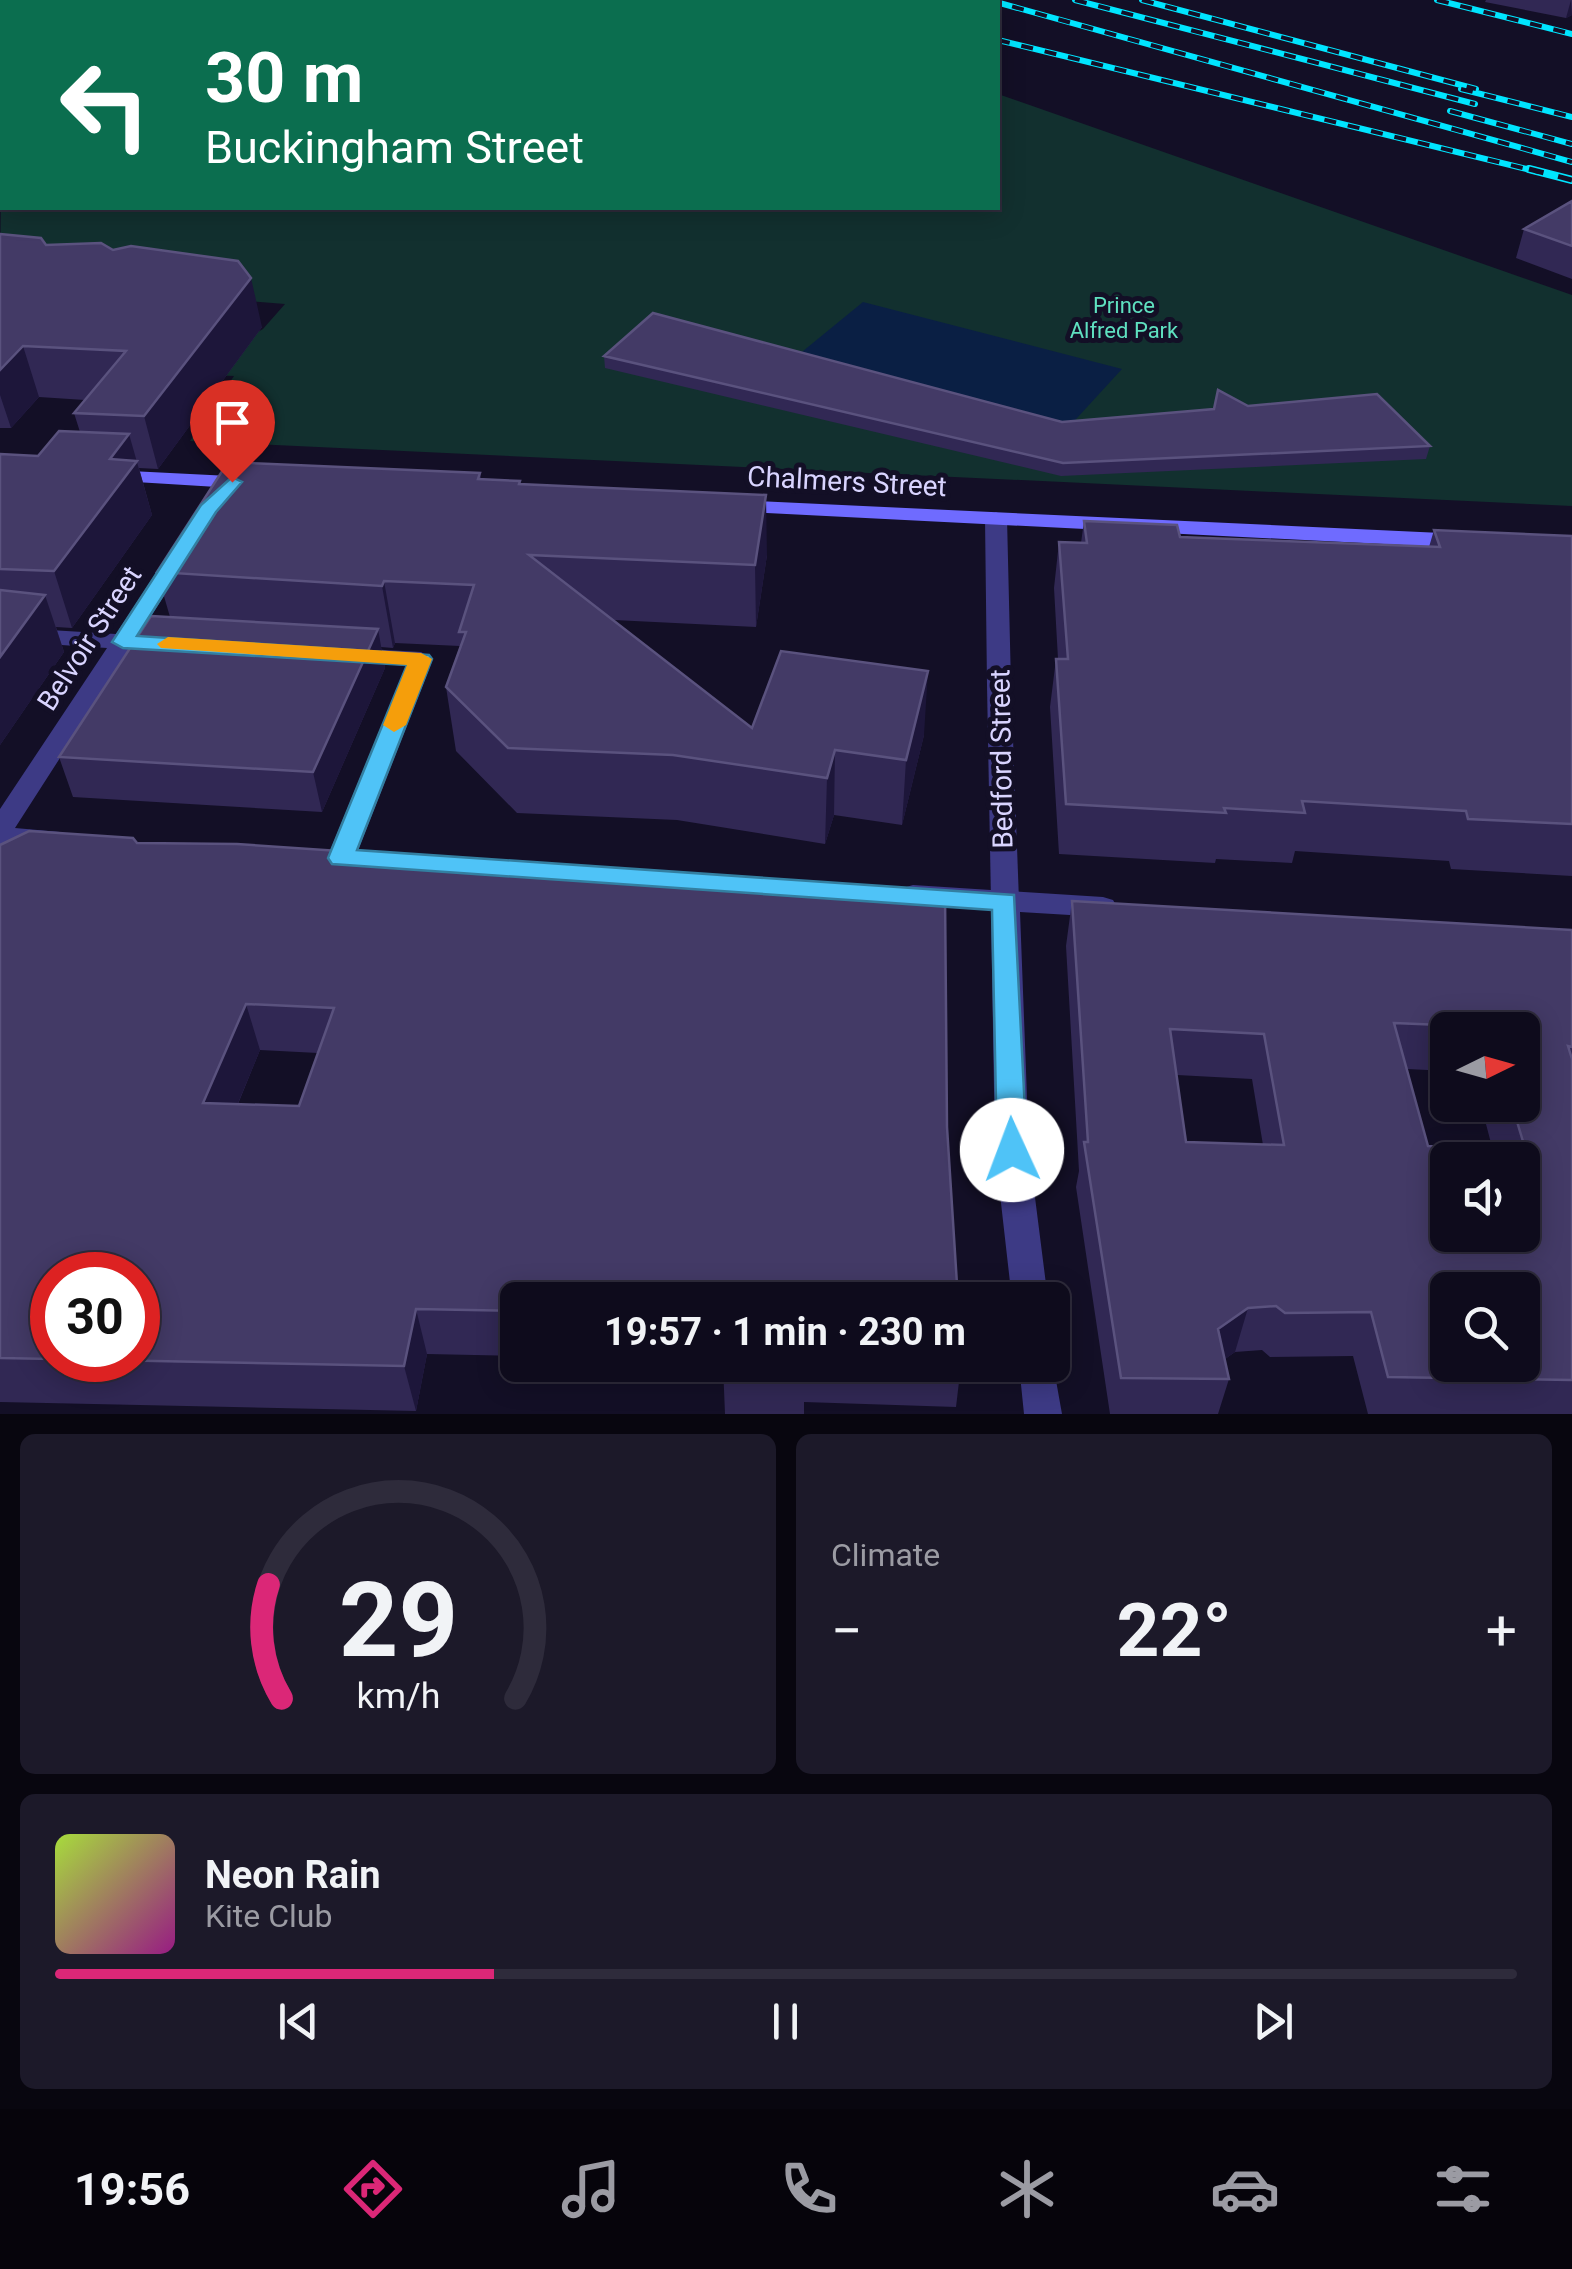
<!DOCTYPE html>
<meta charset="utf-8">
<style>
:root{--surface:#0e0b1c;--page:#1c1929;--text:#f1f3f6;--muted:#9b9ba3;--line:#2e2b3b;--accent:#db2777}
body{margin:0;font-family:Roboto,sans-serif;background:var(--page);color:var(--text);height:100vh;display:flex;flex-direction:column;font-size:38px;white-space:nowrap}
*{box-sizing:border-box;margin:0}
p{font-size:32px;color:var(--muted)}
.icon{flex:none;width:55px;height:55px;fill:none;stroke:currentColor;stroke-width:2;stroke-linecap:round;stroke-linejoin:round}
.map{position:relative;height:1414px;overflow:hidden}
.sheet{display:flex;flex-direction:column;gap:20px;padding:20px;background:#08060f;flex:1}
.sheet>*{flex:none}
.hud{position:absolute;left:0px;top:0px;width:1000px;height:210px;box-shadow:0 5px 25px #0003,0 0 0 2px var(--line);background:#0b6e4f;color:#fff;overflow:hidden}
.needle{width:65px;rotate:85deg}
.tools{position:absolute;left:1430px;top:1012px;display:grid;gap:20px}
.tools a{display:grid;place-items:center;width:110px;height:110px;border-radius:15px;background:var(--surface);box-shadow:0 5px 25px #0003,0 0 0 2px var(--line);font-size:50px}
.speed{position:absolute;left:30px;top:1252px;display:flex;gap:20px;font-size:50px;font-weight:700;text-align:center}
.speed>*{display:grid;place-content:center;width:130px;height:130px;border-radius:50%;background:var(--surface);box-shadow:0 5px 25px #0003,0 0 0 2px var(--line);line-height:1}
.speed .limit{border:15px solid #d22;background:#fff;color:#111}
.pin{position:absolute;display:grid;place-items:center;width:85px;height:85px;color:#fff;margin:-102px -42px;border-radius:50% 50% 50% 0;rotate:-45deg;box-shadow:0 0 10px #0007}
.pin .icon{rotate:45deg}
.me{position:absolute;width:110px;margin:-55px;rotate:358deg;stroke-linejoin:round;filter:drop-shadow(0 0 8px #0008)}
.turn{display:flex;align-items:center;gap:35px;height:210px;padding:0 40px;font-size:45px}
.turn .icon{width:130px;height:130px;stroke-width:2.5}
.turn b{display:block;font-size:70px;line-height:85px}
.big{font-size:75px;font-weight:700;line-height:1.1}
.sheet .tile{flex:1;display:flex;flex-direction:column;justify-content:center;gap:15px;min-width:0;padding:0 35px;border-radius:15px;background:var(--page)}
.sheet .dial{align-items:center;gap:0}
.dial svg{height:260px;overflow:visible;fill:none;stroke:var(--line);stroke-width:7;stroke-linecap:round;text-anchor:middle}
.dial text{fill:var(--text);stroke:none}
.song{display:flex;align-items:center;gap:30px}
.cover{width:120px;height:120px;border-radius:15px;background:linear-gradient(135deg,hsl(80 70% 55%),hsl(310 70% 35%))}
.played{height:10px;border-radius:5px;background:linear-gradient(90deg,var(--accent) 30%,var(--line) 30%)}
.keys{display:flex;justify-content:space-around;direction:ltr}
.heat{display:flex;justify-content:space-between;align-items:center;font-size:55px;direction:ltr}
.sheet .tiles{flex:1;display:grid;gap:20px;grid-template-columns:1fr 1fr}
.tile:last-child{grid-column:span 2}
.trip{position:absolute;left:500px;top:1282px;width:570px;height:100px;border-radius:15px;background:var(--surface);box-shadow:0 5px 25px #0003,0 0 0 2px var(--line);font-weight:700;line-height:100px;text-align:center}
.tab-bar{display:flex;height:160px;justify-content:space-around;align-items:center;background:#06040b;color:var(--muted)}
.tab-bar .icon{width:70px;height:70px}
.tab-bar .on{color:var(--accent)}
.tab-bar b{font-size:45px;color:var(--text)}
.map>svg:first-child{display:block}
</style>
<div class="map">
<svg width="1572" height="1414" viewBox="0 0 1572 1414">
<rect width="100%" height="100%" fill="#130f26"/>
<!-- green -->
<path fill="#12302f" d="M113 0H716L724 2H110Z
M2 92V208H998V94L1572 295V506L190 441 234 376 186 374 263 329 285 304 0 281Z"/>
<!-- water -->
<path fill="#0a1f44" d="M863 302 1122 369 1066 430 797 356Z"/>
<g fill="none" stroke-linecap="round" stroke-linejoin="round">
<!-- pedestrian -->
<path fill="#3d3a85" fill-rule="evenodd" d="M999 677 1011 685 1019 901 1015 908H995L991 901 987 685Z"/>
<!-- minor -->
<path fill="#3d3a85" fill-rule="evenodd" d="M996 512 1007 518 1011 685 999 693 987 685 985 518Z
M179 548 190 555 139 635 165 637 177 644 165 651 130 649 15 828 60 832 64 839 60 846 0 845V809L107 648 0 641V627L116 634 171 550Z
M349 648 421 652 433 659 355 858 351 865H331L327 858 406 666 340 660 337 655Z
M913 885 1103 897 1113 900 1117 907 1113 914 1103 917 1020 912 1029 1150 1048 1300H1012L995 1150 991 910 903 902 899 895 903 888Z
M1052 1358 1062 1414H1024L1019 1365H1052Z"/>
<!-- secondary -->
<path fill="#6f6bff" fill-rule="evenodd" d="M110 470 250 477 260 483 250 489 103 480 100 476Z
M734 500 1463 534 1474 541 1463 548 726 511 723 506 726 501Z"/>
<!-- primary -->
<path fill="#c25bff" fill-rule="evenodd" d="M2 52V60L0 61V53Z"/>
<defs>
<path id="rail-far1" d="M812 0 826 2
M866 0 879 2
M989 0 1572 162
M1075 0 1475 104
M1142 0 1476 89
M1437 0 1572 34
M998 40 1539 172
M1461 89 1572 117
M1450 111 1572 144"/>
<path id="rail" d="M1529 169 1572 180"/>
</defs>
<!-- rail-far1 casing -->
<use href="#rail-far1" stroke="#00e5ff" stroke-width="6"/>
<!-- rail casing -->
<use href="#rail" stroke="#00e5ff" stroke-width="8"/>
<!-- rail-far1 -->
<use href="#rail-far1" stroke="#130f26" stroke-width="4" stroke-dasharray="12" stroke-linecap="butt"/>
<!-- rail -->
<use href="#rail" stroke="#130f26" stroke-width="5" stroke-dasharray="15" stroke-linecap="butt"/>
</g>
<!-- wall -->
<path fill="#312854" fill-rule="evenodd" d="M1486 0H1572V15L1566 18 1485 2Z
M1572 201V279L1516 258 1524 229Z
M0 234 46 245 262 327 158 469 139 468 152 515 72 628 56 627 64 652 0 745V454L38 456 80 432 74 413 85 400 39 397 11 428H0Z
M604 356 1062 422 1248 406 1430 446 1426 459 1061 476 605 368Z
M480 473 481 479 520 485 767 555 756 627 614 620 752 728 924 735 902 825 834 815 825 844 677 820 517 813 456 751 446 687 460 646 395 643 393 648 381 647 385 668 322 812 73 797 59 757 170 617 157 572Z
M1084 521 1180 537 1429 547 1434 530 1572 536V876L1451 869 1449 861 1295 851 1292 863 1216 859 1215 863 1059 854 1050 707 1056 659H1058L1054 588 1059 542 1081 543Z
M137 843 947 1127 518 1300V1356L427 1354 416 1411 0 1402V845ZM260 1050 318 1053 299 1106 238 1104ZM52 1275 138 1360H52Z
M1072 901 1572 930V1414H1368L1353 1356 1270 1357 1262 1350 1235 1352 1225 1359 1229 1379 1218 1414H1110L1076 1187 1079 1171 1066 946ZM1448 1030H1522V1105H1481L1492 1147 1428 1146 1407 1069 1448 1071ZM1177 1075 1252 1079 1263 1145 1186 1142Z
M723 1365H961L956 1407 804 1402V1414H725Z"/>
<!-- shaded-wall -->
<path fill="#1d163a" d="M0 0H22L18 2H2V14L0 16Z
M1571 0 1572 15 1566 18Z
M251 278 262 327 158 469 144 416Z
M23 346 39 397 11 428 0 395V370Z
M129 434 152 515 72 628 54 571 110 459Z
M766 495 767 555 756 627 755 565Z
M384 581 395 643 393 648 382 586Z
M45 595 64 652 0 745V657Z
M378 629 385 668 322 812 313 772Z
M928 671 924 735 902 825 906 760Z
M835 750 834 815 825 844 827 778Z
M246 1004 260 1050 219 1149 203 1103Z
M1248 1308 1235 1352 1205 1373 1218 1329Z
M416 1309 427 1354 416 1411 404 1366Z"/>
<!-- building -->
<path fill="#433a66" stroke="#5a527e" stroke-width="2.5" fill-rule="evenodd" d="M1572 201V246L1524 229Z
M0 234 41 238 46 245 101 243 113 250 131 246 238 261 251 278 144 416 74 413 126 351 23 346 0 370Z
M653 313 1062 422 1214 409 1218 390 1248 406 1377 394 1430 446 1063 463 604 356Z
M59 431 129 434 110 459 137 461 54 571 0 569V454L38 456Z
M228 462 480 473 478 479 520 481 519 484 766 495 755 565 529 555 752 728 781 651 928 671 906 760 835 750 827 778 673 755 508 748 446 687 466 632H459L474 585 384 581 382 586 157 572Z
M1084 521 1177 525 1180 537 1440 547 1434 530 1572 536V824L1468 819 1466 811 1302 801 1305 813 1224 808 1226 813 1066 804 1056 659H1068L1059 542 1087 543Z
M0 590 45 595 0 657Z
M151 616 378 629 313 772 59 757Z
M29 831 133 838 137 843 237 844 945 892 947 1127 958 1300H518V1311L416 1309 404 1366 104 1360H138V1275H52V1359L0 1358V845ZM246 1004 334 1008 299 1106 203 1103Z
M1072 901 1572 930V1047L1568 1046 1572 1059V1380L1388 1377 1371 1312 1285 1313 1276 1306 1248 1308 1218 1329 1229 1379 1121 1378 1084 1142H1088ZM1394 1023 1489 1027 1490 1030H1522V1105H1512L1525 1148 1428 1146ZM1170 1029 1264 1034 1284 1145 1186 1142ZM1448 1160H1522V1235H1448ZM1448 1290H1522V1365H1448Z
M723 1365H805L804 1376 723 1373Z"/>
<!-- route -->
<path fill="#4fc3f7" stroke="#337fa1" stroke-width="2.5" d="M232 477 242 482 216 512 137 636 429 655 432 659 357 850 1014 895 1027 1150 1023 1159 1012 1162 1002 1159 997 1150 992 910 332 864 328 858 407 665 123 648 112 642 201 505Z"/>
<!-- slow -->
<path fill="#f59e0b" d="M168 637 421 653 432 659 406 725 394 732 383 725 407 665 161 648 157 644Z"/>
<g text-anchor="middle" stroke-width="10" stroke-linejoin="round" paint-order="stroke">
<!-- far-park labels -->
<g font-size="22" fill="#5fe0c0" stroke="#130f26">
<text x="1124" y="313">Prince<tspan x="1124" dy="25">Alfred Park</tspan></text>
</g>
<!-- street labels -->
<g font-size="28" fill="#d9d4ff" stroke="#130f26">
<text transform="translate(847 481) rotate(3)" y="10">Chalmers Street</text>
<text transform="translate(89 638) rotate(-57)" y="10">Belvoir Street</text>
<text transform="translate(1001 759) rotate(-91)" y="10">Bedford Street</text>
</g>
</g>
</svg>
<div class="tools">
<a><svg class="needle" viewBox="-14 -14 28 28"><path d="M0-13l5 13h-10z" fill="#e53935"/><path d="M0 13l5-13h-10z" fill="#9b9ba3"/></svg></a>
<a><svg class="icon" aria-label="sound" viewBox="0 0 24 24"><path d="M4 9h4l5-4v14l-5-4H4zM17 9q2 3 0 6"/></svg></a>
<a><svg class="icon" aria-label="search" viewBox="0 0 24 24"><circle cx="10" cy="10" r="6"/><path d="M15 15l6 6"/></svg></a>
</div>
<div class="speed"><div class="limit">30</div></div>
<div class="pin" style="left:232px;top:482px;background:#d93025"><svg class="icon" aria-label="arrive" viewBox="0 0 24 24"><path d="M6 21V4h12l-3 4 3 4H6"/></svg></div>
<svg class="me" style="left:1012px;top:1150px" viewBox="-20 -20 40 40"><circle r="19" fill="#fff"/><path d="M0-13L10 11 0 6-10 11z" fill="#4fc3f7"/></svg>
<div class="trip">19:57 · 1 min · 230 m</div>
<div class="hud">
<div class="turn"><svg class="icon" aria-label="left" viewBox="0 0 24 24"><path d="M17 20v-9H6M10 6l-5 5 5 5"/></svg><div><b>30 m</b>Buckingham Street</div></div>
</div>
</div>
<section class="sheet">
<div class="tiles">
<div class="tile dial"><svg viewBox="0 0 100 80">
<path d="M14 69A42 42 0 1 1 86 69"/>
<path d="M14 69A42 42 0 0 1 10 34" stroke="#db2777"/>
<text x="50" y="56" font-size="32" font-weight="700">29</text>
<text x="50" y="72" font-size="11">km/h</text>
</svg></div>
<div class="tile"><p>Climate</p>
<div class="heat"><a>−</a><b class="big">22°</b><a>+</a></div>
</div>
<div class="tile">
<div class="song"><i class="cover"></i><div><b>Neon Rain</b><p>Kite Club</p></div></div>
<div class="played"></div>
<div class="keys"><svg class="icon" aria-label="previous" viewBox="0 0 24 24"><path d="M18 5L8 12l10 7zM5 5v14"/></svg><svg class="icon" aria-label="pause" viewBox="0 0 24 24"><path d="M8 5v14M16 5v14"/></svg><svg class="icon" aria-label="next" viewBox="0 0 24 24"><path d="M6 5l10 7-10 7zM19 5v14"/></svg></div>
</div>
</div>
</section>
<nav class="tab-bar">
<b>19:56</b>
<svg class="icon on" aria-label="directions" viewBox="0 0 24 24"><path d="M12 3l9 9-9 9-9-9zM9 14v-3h6M13 9l2 2-2 2"/></svg>
<svg class="icon" aria-label="music" viewBox="0 0 24 24"><path d="M9 18V5l10-2v13"/><circle cx="6" cy="18" r="3"/><circle cx="16" cy="16" r="3"/></svg>
<svg class="icon" aria-label="phone" viewBox="0 0 24 24"><path d="M5 4h4l2 5-3 2q2 4 5 5l2-3 5 2v4C11 20 4 13 5 4z"/></svg>
<svg class="icon" aria-label="climate" viewBox="0 0 24 24"><path d="M12 3v18M4 7l16 10M4 17L20 7"/></svg>
<svg class="icon" aria-label="car" viewBox="0 0 24 24"><path d="M5 17H2v-5l4-1 3-4h7l3 4 3 1v5h-3M9 17h6M6 11h13"/><circle cx="7" cy="17" r="2"/><circle cx="17" cy="17" r="2"/></svg>
<svg class="icon" aria-label="filters" viewBox="0 0 24 24"><path d="M4 7h16M4 17h16"/><circle cx="9" cy="7" r="2"/><circle cx="15" cy="17" r="2"/></svg>
</nav>
